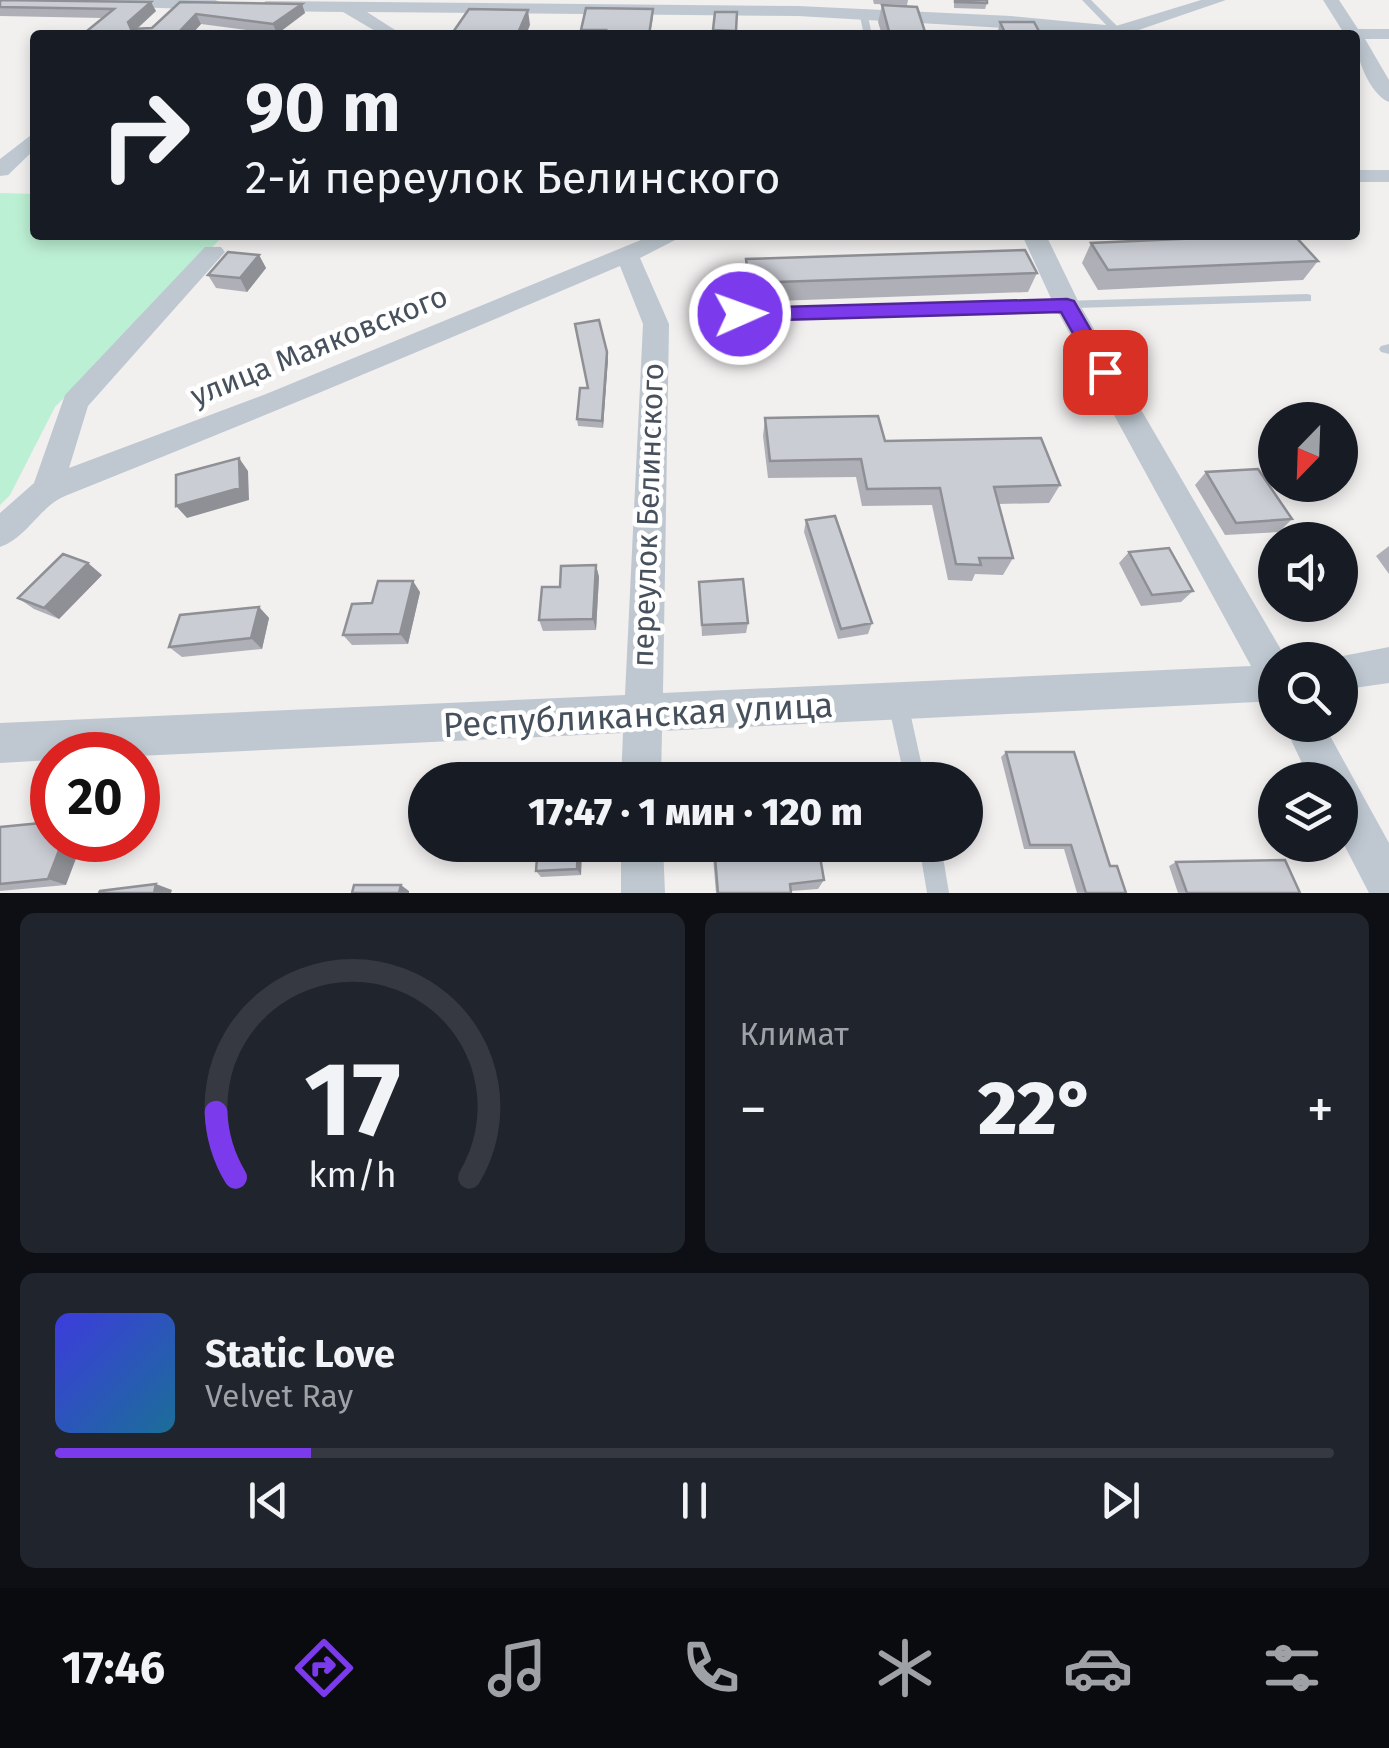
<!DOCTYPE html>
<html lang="ru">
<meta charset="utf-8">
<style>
:root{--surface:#171b24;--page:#20242c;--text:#f1f3f6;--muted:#9ea1a6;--line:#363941;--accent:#7c3aed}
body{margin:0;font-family:"Fira Sans",sans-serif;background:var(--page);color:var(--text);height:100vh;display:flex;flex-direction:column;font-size:38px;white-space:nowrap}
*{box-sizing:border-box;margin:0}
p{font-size:32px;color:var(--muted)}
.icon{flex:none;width:55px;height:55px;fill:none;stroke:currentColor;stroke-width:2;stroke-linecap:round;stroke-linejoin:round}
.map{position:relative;height:893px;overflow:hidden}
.side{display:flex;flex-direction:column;gap:20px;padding:20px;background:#0d0f14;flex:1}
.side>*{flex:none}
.guide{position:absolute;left:30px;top:30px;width:1330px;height:210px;border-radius:10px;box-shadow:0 5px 15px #0003;background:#171b24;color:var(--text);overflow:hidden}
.needle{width:65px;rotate:203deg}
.buttons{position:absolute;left:1258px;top:402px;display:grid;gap:20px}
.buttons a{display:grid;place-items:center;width:100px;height:100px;border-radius:50%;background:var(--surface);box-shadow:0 5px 15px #0003;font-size:50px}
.speed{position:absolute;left:30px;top:732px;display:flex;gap:20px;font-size:50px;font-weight:700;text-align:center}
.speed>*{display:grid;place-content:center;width:130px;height:130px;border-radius:50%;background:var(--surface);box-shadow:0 5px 15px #0003;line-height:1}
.speed .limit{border:15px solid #d22;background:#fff;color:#111}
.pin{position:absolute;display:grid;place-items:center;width:85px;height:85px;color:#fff;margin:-42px;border-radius:20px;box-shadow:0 5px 15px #0006}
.me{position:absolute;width:110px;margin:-55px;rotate:88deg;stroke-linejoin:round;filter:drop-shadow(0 0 8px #0008)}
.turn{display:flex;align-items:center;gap:35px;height:210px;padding:0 50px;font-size:45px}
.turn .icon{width:130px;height:130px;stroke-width:2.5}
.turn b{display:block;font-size:70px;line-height:85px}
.big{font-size:75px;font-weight:800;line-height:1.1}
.side .tile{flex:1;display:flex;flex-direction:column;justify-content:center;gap:15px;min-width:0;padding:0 35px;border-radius:15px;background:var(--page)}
.side .dial{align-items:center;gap:0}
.dial svg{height:260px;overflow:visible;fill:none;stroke:var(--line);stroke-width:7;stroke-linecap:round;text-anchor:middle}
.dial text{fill:var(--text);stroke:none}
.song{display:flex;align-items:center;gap:30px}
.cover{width:120px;height:120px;border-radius:15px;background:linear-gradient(135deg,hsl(240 70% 55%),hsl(200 70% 35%))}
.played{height:10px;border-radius:5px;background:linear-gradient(90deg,var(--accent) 20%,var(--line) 20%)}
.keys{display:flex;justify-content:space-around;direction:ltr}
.heat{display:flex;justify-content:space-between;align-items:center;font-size:55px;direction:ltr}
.side .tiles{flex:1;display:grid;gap:20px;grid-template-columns:1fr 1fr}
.tile:last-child{grid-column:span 2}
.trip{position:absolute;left:408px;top:762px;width:575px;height:100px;border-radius:50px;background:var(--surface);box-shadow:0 5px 15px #0003;font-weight:800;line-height:100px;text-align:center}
.menu{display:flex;height:160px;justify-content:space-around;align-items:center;background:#090b0e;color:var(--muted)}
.menu .icon{width:70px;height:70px}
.menu .selected{color:var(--accent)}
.menu b{font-size:45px;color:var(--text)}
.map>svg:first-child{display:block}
</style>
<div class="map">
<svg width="1389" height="893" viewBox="0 0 1389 893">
<rect width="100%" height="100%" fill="#f2efef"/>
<!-- green -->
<path fill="#bcf0d4" d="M0 193 35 194V235H224L55 407 10 495 0 505Z"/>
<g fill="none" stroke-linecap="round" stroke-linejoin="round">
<!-- lane -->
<path fill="#bfc8d1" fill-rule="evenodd" d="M1082 0H1091L1120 29V33H1114Z
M863 10 867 12 872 35H864L859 12Z
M1307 294 1311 295V301L739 318 733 314 739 310Z
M1389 344V354L1381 352 1379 349 1381 346Z
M898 694 905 696 908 703 925 780H905L888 703 891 696Z
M919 845H941L949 893H927Z"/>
<!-- street -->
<path fill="#bfc8d1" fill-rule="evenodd" d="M62 0H215L228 5 220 10 70 5Z
M1201 0H1226L1124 35 798 16 367 12 403 35H382L343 12 266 11 258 6 266 1 798 6 1011 16 1116 26Z
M1323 0H1339L1358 29H1389V39H1365L1389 80V102C1369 94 1355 55 1355 35H1345Z
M35 132V149L8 175 0 176V159Z
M1355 170H1389V182H1355Z
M653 235H685L640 258 669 324 663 693 1251 666 1054 305 1022 235H1046L1080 305 1287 660H1275V701L662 731 661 780H621L623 733 138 756 52 755V760L0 763V723L625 695 643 324 620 266C435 345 251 422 65 496 39 507 27 538 0 547V513L34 483 65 395 205 247H221L225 252 88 406 69 468 266 394Z
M1389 647V683L1340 690V660L1327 659Z
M1284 725H1324L1389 843V893H1369L1340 837V780H1310Z
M621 845H663L665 893H621Z"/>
</g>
<!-- wall -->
<path fill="#afb0b7" d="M0 0 156 11 138 28H152L180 2 302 4 305 13 277 34 201 24 191 35H82L102 18 0 16Z
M873 0H908L907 5 874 4Z
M954 0H987V3L985 9 954 8Z
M882 5 926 35H882L878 22Z
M715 12H737L736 35H713Z
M653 17 650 35H581V30Z
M1000 22 1041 35H997Z
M1254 235H1294L1318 261 1303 280 1098 290 1082 263 1091 243Z
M259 255 266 268 247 292 216 288 208 275Z
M746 259 1037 273 1028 292 748 302 745 278Z
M608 359 603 428 578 426 577 419 588 388Z
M765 418 885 441 1060 485 1049 503 998 504 1013 558 1003 575 975 574 972 581 948 580 932 505 862 506 856 477 768 478 763 436Z
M1206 472 1292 519 1279 532 1225 535 1195 485Z
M806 520 872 623 868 634 838 639 804 532Z
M1389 546V574L1376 556Z
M1129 552 1193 591 1181 602 1141 606 1119 563Z
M596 565 599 577 596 630 543 631 539 620 560 587Z
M102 575 59 619 34 609 18 598Z
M699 582 748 623 746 633 702 636Z
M420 592 408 644 352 645 343 635Z
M259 607 269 618 262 649 182 657 169 647Z
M1006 752 1110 866 1126 893H1077L1064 849H1024L1001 757Z
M0 827 66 885 0 891Z
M582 845 581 875 541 877 536 871Z
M712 845H818L824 880 818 889 791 891V893H716Z
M1176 862 1300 893H1178L1169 866Z"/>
<!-- shaded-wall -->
<path fill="#8e9095" d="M151 2 156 11 133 32 135 35 128 22Z
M302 4 305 13 277 34 273 24Z
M528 10 530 25 526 35H517Z
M196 14 201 24 191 35H176Z
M259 255 266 268 247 292 240 278Z
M607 352 608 359 603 428 602 421Z
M239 458 248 471 249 500 187 518 176 506Z
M88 563 102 575 59 619 44 608Z
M596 565 599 577 596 630 593 619Z
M413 581 420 592 408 644 400 634Z
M259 607 269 618 262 649 251 638Z
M63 840H83L66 885 48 879Z
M578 845H582L581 875 577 869Z
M156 884 172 890 171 893H154Z
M401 885 409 891V893H399Z"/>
<!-- building -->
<path fill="#cbcdd5" stroke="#8e9095" stroke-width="2.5" d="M0 0 151 2 128 22 131 29 152 28 180 2 302 4 273 24 196 14 176 35H82L114 9 0 7Z
M955 0H987V3L955 2Z
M882 5 917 7 926 35H890Z
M586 8 653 9 649 35H604L606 30H581Z
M469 9 528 10 517 35H451Z
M715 12H737L736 31 713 30Z
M1000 22H1034L1041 35H1006Z
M1268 235H1294L1318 261 1108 270 1091 243Z
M1025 250 1037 273 749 283 746 259Z
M228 252 259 255 240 278 208 275Z
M599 320 607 352 602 421 577 419 580 388H588L575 324Z
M878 416 885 441 1041 438 1060 485 994 487 1013 558H979L981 565 956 564 940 488 867 489 861 459 770 461 765 418Z
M239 458 240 488 176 506V475Z
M1258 469 1292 519 1236 523 1206 472Z
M835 516 872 623 841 629 806 520Z
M1169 548 1193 591 1152 595 1129 552Z
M63 554 88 563 44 608 18 598Z
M596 565 593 619 539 620 542 587H560L561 566Z
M743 579 748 623 702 625 699 582Z
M378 581H413L400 634 343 635 352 604 372 603Z
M259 607 251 638 169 647 180 615Z
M1006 752H1074L1110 866H1117L1126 893H1086L1071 845H1030Z
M52 822V840H63L48 879 0 884V827Z
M538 845H578L577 869 536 871Z
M714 845H818L824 880 790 884 791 893H718Z
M1285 860 1300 893H1187L1176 862Z
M156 884 154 893H99L100 891Z
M354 885H401L399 893H352Z"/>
<!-- route -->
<path fill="#7c3aed" stroke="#51269a" stroke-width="2.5" d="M1067 299 1074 301 1115 372 1112 378H1098L1061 312 740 321 730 314 740 308Z"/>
<g text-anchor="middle" stroke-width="9" stroke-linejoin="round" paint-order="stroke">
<!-- street labels -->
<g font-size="30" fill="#46515d" stroke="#fff">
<text transform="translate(319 346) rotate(-22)" y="10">улица Маяковского</text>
<text transform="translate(648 515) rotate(-88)" y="10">переулок Белинского</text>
</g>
<!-- near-street labels -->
<g font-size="35" fill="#46515d" stroke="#fff">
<text transform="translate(638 715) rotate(-3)" y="12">Республиканская улица</text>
</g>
</g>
</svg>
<div class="buttons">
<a><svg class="needle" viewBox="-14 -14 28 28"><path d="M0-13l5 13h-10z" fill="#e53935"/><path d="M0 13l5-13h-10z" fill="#9ea1a6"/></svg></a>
<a><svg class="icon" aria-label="sound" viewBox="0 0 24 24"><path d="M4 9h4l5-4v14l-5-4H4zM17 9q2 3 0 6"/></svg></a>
<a><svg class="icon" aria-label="search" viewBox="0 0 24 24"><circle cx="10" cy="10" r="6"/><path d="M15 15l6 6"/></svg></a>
<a><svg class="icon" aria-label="layers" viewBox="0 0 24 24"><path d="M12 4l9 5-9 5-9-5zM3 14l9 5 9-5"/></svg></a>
</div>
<div class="speed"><div class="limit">20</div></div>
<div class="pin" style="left:1105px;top:372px;background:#d93025"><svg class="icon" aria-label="arrive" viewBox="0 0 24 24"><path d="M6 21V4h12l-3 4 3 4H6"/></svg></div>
<svg class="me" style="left:740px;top:314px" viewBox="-20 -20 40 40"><circle r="17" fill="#7c3aed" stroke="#fff" stroke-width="3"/><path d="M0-11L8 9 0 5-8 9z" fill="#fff"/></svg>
<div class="trip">17:47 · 1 мин · 120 m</div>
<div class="guide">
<div class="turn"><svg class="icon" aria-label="right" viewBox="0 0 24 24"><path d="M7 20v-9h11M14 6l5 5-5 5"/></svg><div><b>90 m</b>2-й переулок Белинского</div></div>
</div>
</div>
<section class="side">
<div class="tiles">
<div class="tile dial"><svg viewBox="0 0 100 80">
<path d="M14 69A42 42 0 1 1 86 69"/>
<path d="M14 69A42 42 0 0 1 8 49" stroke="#7c3aed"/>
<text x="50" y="56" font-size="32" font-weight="700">17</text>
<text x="50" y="72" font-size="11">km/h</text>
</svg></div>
<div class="tile"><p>Климат</p>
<div class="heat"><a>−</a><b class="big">22°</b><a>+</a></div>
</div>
<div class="tile">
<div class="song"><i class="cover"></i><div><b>Static Love</b><p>Velvet Ray</p></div></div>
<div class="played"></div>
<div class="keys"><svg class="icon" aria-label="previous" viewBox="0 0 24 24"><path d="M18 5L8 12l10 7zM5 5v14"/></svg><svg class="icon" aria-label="pause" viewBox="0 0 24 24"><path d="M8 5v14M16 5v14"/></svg><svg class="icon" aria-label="next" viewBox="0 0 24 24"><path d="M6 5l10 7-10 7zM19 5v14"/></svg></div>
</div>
</div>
</section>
<nav class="menu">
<b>17:46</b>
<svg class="icon selected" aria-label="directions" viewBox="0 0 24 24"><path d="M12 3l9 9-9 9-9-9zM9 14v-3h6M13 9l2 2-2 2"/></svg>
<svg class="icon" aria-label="music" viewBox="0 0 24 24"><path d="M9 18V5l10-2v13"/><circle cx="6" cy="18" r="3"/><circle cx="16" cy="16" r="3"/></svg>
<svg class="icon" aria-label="phone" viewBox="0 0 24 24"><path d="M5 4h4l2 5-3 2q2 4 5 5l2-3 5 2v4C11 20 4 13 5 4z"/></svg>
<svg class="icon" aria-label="climate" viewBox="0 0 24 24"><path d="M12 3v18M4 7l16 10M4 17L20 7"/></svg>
<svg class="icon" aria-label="car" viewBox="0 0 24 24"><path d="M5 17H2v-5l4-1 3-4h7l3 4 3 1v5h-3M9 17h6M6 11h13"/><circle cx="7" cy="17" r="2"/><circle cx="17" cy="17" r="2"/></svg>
<svg class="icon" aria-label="filters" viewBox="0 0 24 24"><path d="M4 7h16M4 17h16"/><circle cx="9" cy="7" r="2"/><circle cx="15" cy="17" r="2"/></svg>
</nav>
